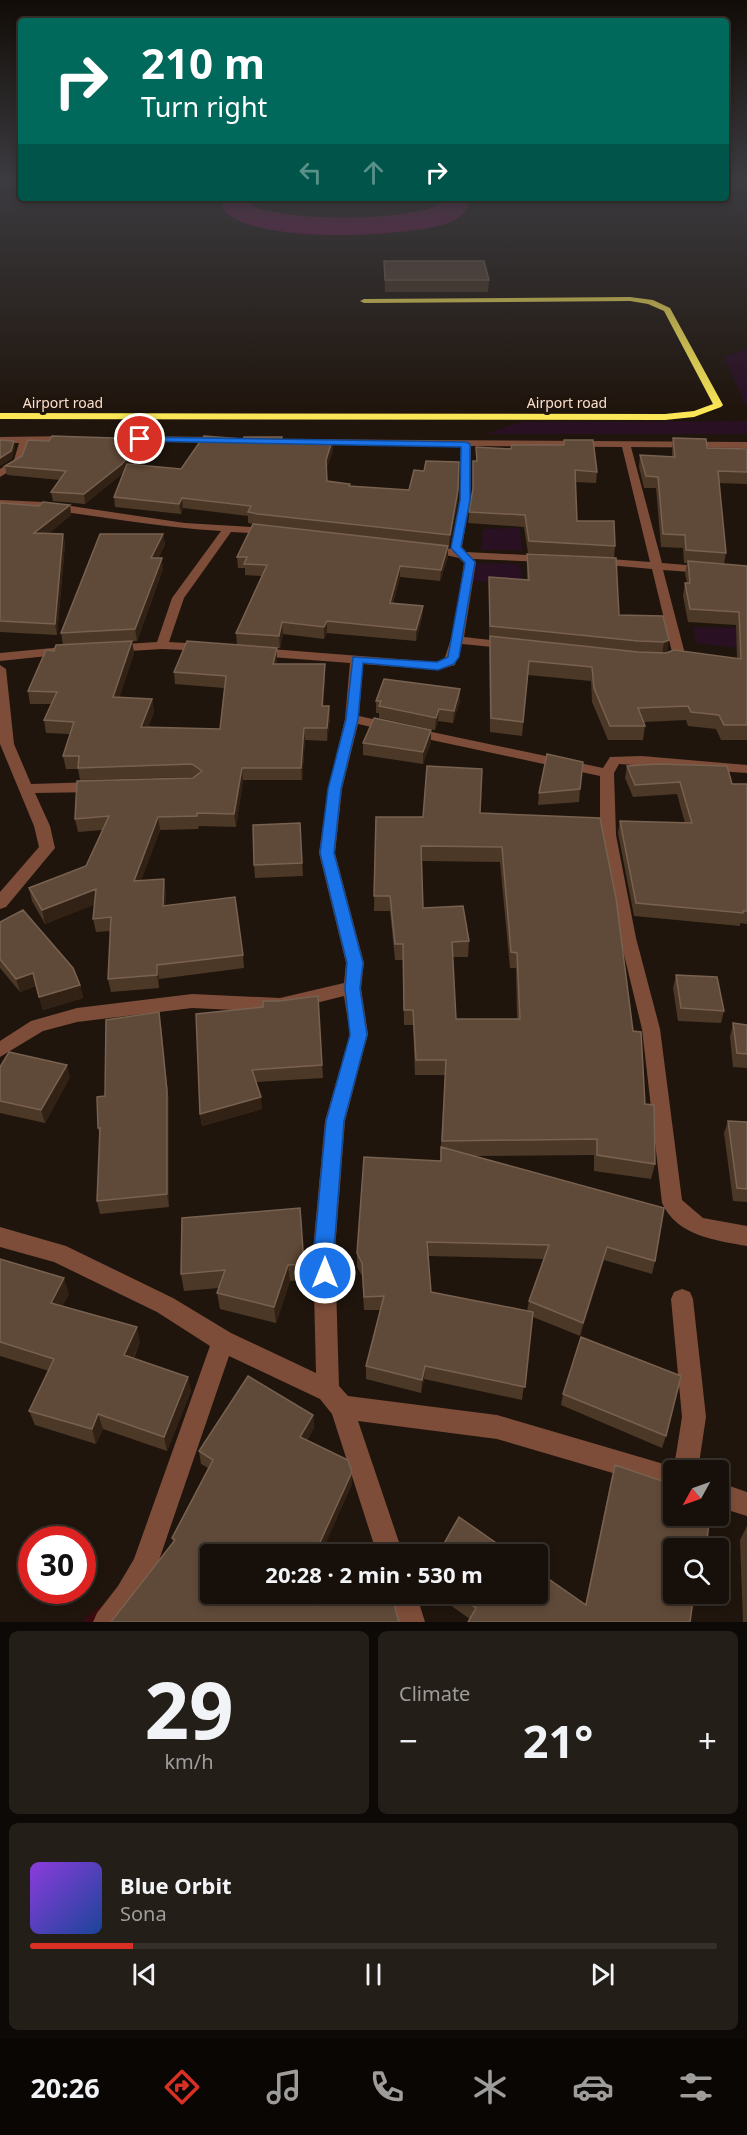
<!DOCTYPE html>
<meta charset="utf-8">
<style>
:root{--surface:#17100a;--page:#241e18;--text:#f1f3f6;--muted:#9e9d9c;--line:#36302b;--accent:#d93025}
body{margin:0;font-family:"Noto Sans",sans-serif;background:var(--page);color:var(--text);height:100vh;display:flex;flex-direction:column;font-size:22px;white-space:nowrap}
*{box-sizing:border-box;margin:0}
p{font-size:20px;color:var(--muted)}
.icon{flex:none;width:33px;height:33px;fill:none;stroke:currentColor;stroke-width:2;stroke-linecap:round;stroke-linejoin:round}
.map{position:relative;height:1622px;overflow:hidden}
.panel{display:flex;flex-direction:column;gap:9px;padding:9px;background:#0d0906;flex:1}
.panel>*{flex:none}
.top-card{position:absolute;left:18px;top:18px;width:711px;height:183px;border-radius:6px;box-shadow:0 3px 9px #0003,0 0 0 2px var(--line);background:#00695c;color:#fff;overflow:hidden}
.needle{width:39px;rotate:230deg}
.tools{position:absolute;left:663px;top:1460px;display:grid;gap:12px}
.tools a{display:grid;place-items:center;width:66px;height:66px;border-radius:6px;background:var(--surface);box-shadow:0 3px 9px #0003,0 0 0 2px var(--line);font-size:30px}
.speed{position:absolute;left:18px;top:1526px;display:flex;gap:12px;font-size:30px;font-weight:700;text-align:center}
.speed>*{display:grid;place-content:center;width:78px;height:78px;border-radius:50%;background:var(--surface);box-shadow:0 3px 9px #0003,0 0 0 2px var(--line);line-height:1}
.speed .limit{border:9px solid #d22;background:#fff;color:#111}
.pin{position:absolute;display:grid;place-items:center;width:51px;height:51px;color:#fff;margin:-26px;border:3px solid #fff;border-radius:50%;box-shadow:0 2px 6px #0007}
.me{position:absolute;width:66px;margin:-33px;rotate:0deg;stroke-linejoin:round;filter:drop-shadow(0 0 4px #0008)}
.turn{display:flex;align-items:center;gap:21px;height:126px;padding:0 24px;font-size:27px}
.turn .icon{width:78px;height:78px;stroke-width:2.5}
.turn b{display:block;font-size:42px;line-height:51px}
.lanes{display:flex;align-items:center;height:57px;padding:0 24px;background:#0003;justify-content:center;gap:30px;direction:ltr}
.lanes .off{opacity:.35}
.big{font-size:45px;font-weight:700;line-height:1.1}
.panel .widget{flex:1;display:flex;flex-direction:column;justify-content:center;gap:9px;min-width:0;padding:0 21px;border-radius:9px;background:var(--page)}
.panel .dial{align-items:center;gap:0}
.dial b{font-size:78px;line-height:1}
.song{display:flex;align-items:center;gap:18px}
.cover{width:72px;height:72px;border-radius:9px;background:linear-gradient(135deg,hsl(270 70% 55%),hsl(220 70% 35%))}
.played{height:6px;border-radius:3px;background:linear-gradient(90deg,var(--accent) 15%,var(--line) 15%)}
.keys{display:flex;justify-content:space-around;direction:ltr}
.heat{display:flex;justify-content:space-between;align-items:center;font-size:33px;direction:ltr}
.panel .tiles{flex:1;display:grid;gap:9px;grid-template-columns:1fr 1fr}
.widget:last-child{grid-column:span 2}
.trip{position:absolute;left:200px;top:1544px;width:348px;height:60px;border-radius:6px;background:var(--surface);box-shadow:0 3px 9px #0003,0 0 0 2px var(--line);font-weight:700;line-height:60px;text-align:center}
.menu{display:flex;height:96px;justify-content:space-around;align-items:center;background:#090604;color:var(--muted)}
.menu .icon{width:42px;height:42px}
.menu .on{color:var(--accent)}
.menu b{font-size:27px;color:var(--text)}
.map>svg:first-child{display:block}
</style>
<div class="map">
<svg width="747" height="1622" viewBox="0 0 747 1622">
<rect width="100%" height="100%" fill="#1f150d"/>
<!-- green -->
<path fill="#291023" d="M747 348V404H745L724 357Z
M747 421V434H485L521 422Z
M519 528 523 550H482L483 529Z
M473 563 519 564 524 583 471 581Z
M693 627 747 628V649L696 643Z"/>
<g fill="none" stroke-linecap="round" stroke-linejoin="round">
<!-- stream -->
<path stroke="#3b0a10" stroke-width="12" d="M90 1622 102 1612"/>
<!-- taxiway -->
<path fill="#870e55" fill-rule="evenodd" d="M225 198H253L251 205C281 222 410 222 439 204L438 198H466L468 207C464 213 458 219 451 222 411 238 247 245 222 208Z"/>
<!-- minor -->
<path fill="#7d4d39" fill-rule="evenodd" d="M69 436 72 437V441L29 442 23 463 0 477V469L14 460 19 443H0V437Z
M120 436 222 437 227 440 222 443 117 441V437Z
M261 439 747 442V448L631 447 662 563 747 570V576L663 570 685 654 668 663H658L657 660 672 652 652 569 597 564 591 561 597 558 650 562 622 447 471 446 470 500 462 547 466 552 547 556 553 559 547 562 473 559 476 562 464 637 508 642 514 646 512 649 462 644 455 665 438 670 363 664 359 716 395 724 397 727 390 731 358 724 342 789 335 853 364 963 361 988 368 1034 345 1121 335 1250 339 1386 348 1396 497 1415 674 1467 682 1417 671 1299 674 1292 682 1289 690 1292 693 1299 706 1417 698 1470H674V1491L497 1439 358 1421 403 1554H377L332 1414 320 1399 229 1356 157 1566 136 1604 123 1622H93L97 1613 118 1586 134 1559 210 1346 157 1312 54 1262 0 1247V1227L66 1246 173 1298 231 1333 316 1373 313 1250 325 1121 350 1034 344 996 280 1012 192 1008 77 1022 43 1031 0 1057V1041L31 1021 77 1008 192 994 280 998 344 983 346 963 319 853 328 789 345 719 350 663 258 656 252 652 258 648 437 662 444 660 454 630 464 563 459 558 423 550 421 548 427 545 451 549 460 500 461 446 264 444 261 443Z
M0 500 44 502 185 523 269 528 274 531 269 534 231 532 184 598 169 642 204 644 208 645 210 648 208 651 162 649 114 652 108 648 110 645 157 642 172 598 221 531C147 527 74 510 0 506Z
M63 647 67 648 69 651 67 654 0 661V653Z
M0 665 6 669 14 744 31 784 96 782 103 787 96 792 35 793 50 826 55 848 6 907 0 909V892L39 847 34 826 0 744Z
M413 728 603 768 610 757 642 756 747 765V773L619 764 614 773 616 835 636 938 660 1029 682 1200 703 1218 747 1226V1246C715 1240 677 1236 662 1203L642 1029 620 938 600 835V776L408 735 406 732 408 729Z
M718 1482 747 1492V1516L718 1507Z
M390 1593H416L425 1622H399Z"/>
<!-- major -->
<path fill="#fae657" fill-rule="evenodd" d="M630 297 653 300 670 308 723 405 721 407 694 417 665 420 0 419V413L665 414 694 411 713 404 664 311 648 304 630 301 364 303 360 301 364 299Z"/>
</g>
<!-- wall -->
<path fill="#4c3826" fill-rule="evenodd" d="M384 261 489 280 488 292H385Z
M282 437 283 442 332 441 333 451 326 469 327 481 350 486 458 500 449 546 259 525 248 523V516L183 508 181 514 115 507 114 497 123 473 85 504 53 501 51 492 60 480 7 475 5 466 49 441 144 439 146 448 131 464 181 469 243 439Z
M673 438 707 448 747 449V484L719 483 726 553 724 564 747 566V740H721L716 729 688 726 686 720 644 722 645 726 643 740H608L592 702 591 681 528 675 522 736 490 732 489 649 490 637H489V577L527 580V554L619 615 663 616 667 652H665L737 659 736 625 688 622 683 596 685 583H687L685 574 687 563H684L683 548 661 547 656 488H644L639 467 640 455 672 457V450Z
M564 440 597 472 596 483 575 482 577 521 615 546 614 558 528 553 524 527 468 523 476 461V447L511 449 563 445Z
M0 504 39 506 70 505 71 515 49 533 63 534 65 544 57 635 0 632Z
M163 534 165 545 158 558 163 569 137 641 63 645 61 633Z
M448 546V557L440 581 400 577 393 603 423 606 422 618 416 641 327 633 324 639 283 634 280 648H277V660L276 664 325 676 323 706H329L330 718 327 741 305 740 302 780H243L236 827 199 826 198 829 160 830 141 880 166 892 165 905 243 955 244 968 159 979V988L111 992 108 979 110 931 96 932 93 919 95 904 45 924 32 901 29 888 86 866 102 830 78 832 75 819 194 777 80 780 78 769H66L63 756 70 734 46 733 44 720 52 704H30L28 691 54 651 132 641 134 653 119 698 152 699 154 712 148 727 220 729 224 688 175 684 174 672 237 645 236 633 262 576 245 575V568H238L237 557Z
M376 701H460L453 723 438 721 435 730 379 718V713H376Z
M431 730V742L423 764 363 755V743Z
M627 766 732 784H747V924L740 923V926L634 916 618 833 620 821 685 823 677 794 633 797 625 778Z
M580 789 579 802 538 805 539 793Z
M480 813 633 1031 655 1164 651 1179 594 1171V1155L476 1156 655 1261 652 1274 604 1260 580 1336 533 1317 522 1400 424 1379 421 1393 366 1379V1366L380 1310H364L362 1276 357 1267V1253L440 1161 445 1075H415L413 1025H404L403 960H395L390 911H374L376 817H423ZM422 861 500 862 510 968H516L517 1019H456L453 957H468L469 941 423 908ZM428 1256 544 1259 529 1301 527 1311 431 1292Z
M300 823 303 876 255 878 254 865Z
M0 922 80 985 83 998 43 1010 36 986 20 992 0 968Z
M676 975 724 1011 721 1023 678 1021 673 988Z
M318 996 323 1078 256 1082 262 1109 202 1126 200 1114 263 1007 279 1001Z
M733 1023 747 1025V1068L733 1067 730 1037Z
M161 1025 169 1103V1207L100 1214 97 1201 100 1138 98 1128Z
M0 1067 70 1077 45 1123 0 1113Z
M728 1121 747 1122V1202L733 1201 724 1133Z
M300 1208 305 1280 290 1281 276 1323 220 1309 217 1293 219 1288 184 1291 181 1274Z
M0 1259 69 1294 62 1306 140 1342 134 1358 191 1391 167 1451 103 1429 96 1444 35 1425 29 1411 49 1371 0 1356Z
M563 1394 666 1436 662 1448 561 1405Z
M313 1415 314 1428 307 1440 352 1472V1484L321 1553 323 1603 111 1622 173 1543 172 1538 208 1468 201 1464 199 1451Z
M615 1465 674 1593H699L695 1602H693L470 1619 433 1593H537L585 1605 611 1480Z
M747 1526V1622H743L740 1540Z"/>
<!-- shaded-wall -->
<path fill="#322215" d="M144 439 146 448 123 473 85 504 84 494Z
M14 441 15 448 12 459 0 466V458Z
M332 441 333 451 326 470V460Z
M458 490V500L449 546 450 535Z
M182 498 183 508 181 514 179 504Z
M70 505 71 515 37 544 34 533Z
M63 534 65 544 57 635 55 624Z
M163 534 165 545 152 569 151 558Z
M448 546V557L440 581 441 570Z
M162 558 163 569 137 641 135 629Z
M400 566V577L389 615 390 603Z
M423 606 422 618 416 641V630Z
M327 621V633L324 639V627Z
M282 622 283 634 280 648 279 636Z
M669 640 667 652 662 654 664 642Z
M132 641 134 653 115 710 113 697Z
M277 648V660L274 676 273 664Z
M325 664V676L323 718 322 706Z
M460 689V701L453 723 454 711Z
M152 699 154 712 143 740 141 727Z
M329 706 330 718 327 741V728Z
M439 709 438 721 435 730 436 718Z
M304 728 305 740 302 780 301 768Z
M431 730V742L423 764V752Z
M242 768 243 780 236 827 234 814Z
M158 817 160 830 136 894 134 881Z
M164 879 166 892 165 919 163 906Z
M96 889 99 903 45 924 42 910Z
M157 965 159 979V988L157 975Z
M33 973 36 986 20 992 16 979Z
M80 985 83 998 43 1010 39 997Z
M159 1012 169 1103V1207L167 1194Z
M67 1065 70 1077 45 1123 41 1110Z
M261 1097 262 1109 202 1126 200 1114Z
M607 1247 604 1260 580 1336 583 1323Z
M288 1265 290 1281 276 1323 274 1307Z
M64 1278 69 1294 56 1318 51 1303Z
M137 1327 140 1342 128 1370 124 1355Z
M425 1366 424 1379 421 1393 422 1380Z
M188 1377 191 1391 167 1451 164 1437Z
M98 1414 103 1429 96 1444 92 1429Z
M313 1415 314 1428 301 1449 300 1437Z
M352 1472V1484L321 1554 316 1551Z
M322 1593H326L319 1616 318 1605Z"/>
<!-- building -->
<path fill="#5f4938" stroke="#78614f" stroke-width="1.5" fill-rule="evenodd" d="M384 261H484L489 280H385Z
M52 436 144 439 122 464 84 494 51 492 66 471 5 466 22 456 28 440 49 441Z
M204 436 243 439 244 437H282L280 442 332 441 326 460 327 481 350 484 349 486 409 490 414 470 424 471 426 461 459 462 458 490 450 535 258 514 248 512 251 506 182 498 179 504 114 497 127 464 181 469Z
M673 438 706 439 707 448 747 449V472L718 471 726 553 686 550 685 535 663 534 658 477 646 476 640 455 675 457Z
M0 440 14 441 11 451 0 458Z
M564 440H593L597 472 575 470 577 521H614L615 546 529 541 525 515 469 512 473 489V461H477L476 447 511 449 512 445H564Z
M43 502 70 505 34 533 63 534 55 624 0 621V504L1 503 39 506Z
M253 524 448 546 441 570 400 566 390 603 423 606 416 630 327 621 324 627 282 622 279 636 236 633 267 565 244 564 247 557H237Z
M100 534H163L151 558H162L135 629 61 633Z
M527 554 616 558 619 615 663 616 669 640 664 642 638 641 490 626 489 577 529 580Z
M688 561 747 566V725H724L719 715 691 712 688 706 638 708 645 726H610L594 688 592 667 529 661 523 722 491 718 490 636 638 652 666 653 674 650 741 659 739 612 690 609 685 583H690Z
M132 641 113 697 152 699 141 727 220 729 226 676 174 672 187 641 277 648 273 664H325L322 706H329L327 728H304L301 768H242L234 814 197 813V816L158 817 134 881 164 879 163 906 235 897 243 955 157 965V975L108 979 111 917 93 919 96 889 42 910 29 888 86 866 109 816 75 819 77 781 193 778 202 771 192 764 78 768 79 756H63L74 722 44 720 57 692 28 691 46 650 54 651 56 645Z
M384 679 460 689 454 711 439 709 436 718 379 706 381 701H376Z
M374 718 431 730 423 752 363 743Z
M547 754 583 762 580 789 539 793Z
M657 764 727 766 732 784H747V911H743V913L636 903 620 821 692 823 680 782 635 785 627 766Z
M427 766 482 769 480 813 600 818 616 898 633 1031 641 1032 645 1104 654 1105 655 1164 597 1155V1139L442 1141 446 1060H416L413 1010H404L403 944H395L390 896H374L376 817H423ZM421 846 502 847 511 952 517 953 520 1019H456L452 942 469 941 463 906 423 908Z
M300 823 302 863 254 865 253 825Z
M23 910 73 968 80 985 39 997 33 973 16 979 0 959V922Z
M676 975 717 977 724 1011 681 1008Z
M318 996 322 1065 252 1070 261 1097 200 1114 196 1014 263 1007V1001H279Z
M159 1012 167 1091V1194L97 1201 100 1128H98L97 1097 105 1096 106 1020Z
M733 1023 747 1025V1054L737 1053Z
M9 1052 67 1065 41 1110 0 1101V1067Z
M728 1121 747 1122V1189L737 1188Z
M441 1147 664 1208 655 1261 607 1247 583 1323 529 1301 549 1245 427 1242 431 1292 533 1312 525 1387 425 1366 422 1380 366 1366 384 1296 364 1297 362 1263 357 1253 364 1157 441 1161Z
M300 1208 304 1264 288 1265 274 1307 217 1293 225 1270 181 1274 182 1218Z
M0 1259 64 1278 51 1303 137 1327 124 1355 188 1377 164 1437 98 1414 92 1429 29 1411 54 1359 0 1342Z
M581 1337 681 1376 666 1436 563 1394Z
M248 1376 313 1415 300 1437 348 1460 352 1472 316 1551 325 1554H210V1593H322L318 1605 357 1593H391L399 1622H111L175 1540 172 1538 213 1460 199 1451Z
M615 1465 674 1485V1515H710L706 1548H674V1593H694L690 1622H468L476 1608 454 1593H537V1571L586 1605Z
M459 1517 512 1554H438Z"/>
<!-- sky -->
<linearGradient id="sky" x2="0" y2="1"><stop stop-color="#110c07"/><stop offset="0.44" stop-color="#3c3b40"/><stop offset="1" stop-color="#3c3b40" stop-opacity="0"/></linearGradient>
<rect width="747" height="409" fill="url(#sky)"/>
<!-- route -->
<path fill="#1a73e8" stroke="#114b97" stroke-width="1.5" d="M137 437 466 442 470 444V500L461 547 475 562 459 657 454 664 438 670 363 663 358 719 341 789 334 853 363 963 360 988 367 1035 344 1121 334 1250 335 1273 332 1280 325 1282 318 1280 315 1273 314 1250 326 1121 350 1035 345 988 347 963 320 853 328 789 346 719 353 657 437 662 448 657 465 563 451 548 460 500 461 447 140 441 136 439Z"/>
<g text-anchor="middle" stroke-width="6" stroke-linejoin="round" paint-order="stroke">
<!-- far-street labels -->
<g font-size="14" fill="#fddecc" stroke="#1f150d">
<text x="63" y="408">Airport road</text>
<text x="567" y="408">Airport road</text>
</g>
</g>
</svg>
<div class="tools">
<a><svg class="needle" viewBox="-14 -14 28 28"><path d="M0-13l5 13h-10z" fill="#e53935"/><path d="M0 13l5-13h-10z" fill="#9e9d9c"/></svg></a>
<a><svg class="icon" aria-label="search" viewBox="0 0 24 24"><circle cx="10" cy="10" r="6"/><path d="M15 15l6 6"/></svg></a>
</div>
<div class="speed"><div class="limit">30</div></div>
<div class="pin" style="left:140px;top:439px;background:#d93025"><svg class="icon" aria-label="arrive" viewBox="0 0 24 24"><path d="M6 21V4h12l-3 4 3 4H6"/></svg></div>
<svg class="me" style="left:325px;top:1273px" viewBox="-20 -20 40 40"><circle r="17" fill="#1a73e8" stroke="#fff" stroke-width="3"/><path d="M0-11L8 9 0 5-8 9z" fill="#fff"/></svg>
<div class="trip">20:28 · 2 min · 530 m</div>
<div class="top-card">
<div class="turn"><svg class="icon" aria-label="right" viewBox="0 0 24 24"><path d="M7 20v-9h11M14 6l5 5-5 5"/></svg><div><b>210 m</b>Turn right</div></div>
<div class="lanes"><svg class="icon off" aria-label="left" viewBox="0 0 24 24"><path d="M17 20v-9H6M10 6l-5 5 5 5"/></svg><svg class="icon off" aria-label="ahead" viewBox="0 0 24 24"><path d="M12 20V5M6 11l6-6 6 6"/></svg><svg class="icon" aria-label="right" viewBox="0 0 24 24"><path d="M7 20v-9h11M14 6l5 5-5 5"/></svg></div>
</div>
</div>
<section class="panel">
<div class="tiles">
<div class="widget dial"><b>29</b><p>km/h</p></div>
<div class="widget"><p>Climate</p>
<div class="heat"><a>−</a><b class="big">21°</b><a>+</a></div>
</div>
<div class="widget">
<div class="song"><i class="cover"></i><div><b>Blue Orbit</b><p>Sona</p></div></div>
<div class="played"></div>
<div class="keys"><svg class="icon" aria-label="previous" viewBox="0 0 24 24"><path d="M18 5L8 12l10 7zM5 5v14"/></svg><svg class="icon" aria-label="pause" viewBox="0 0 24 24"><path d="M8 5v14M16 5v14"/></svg><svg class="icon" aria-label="next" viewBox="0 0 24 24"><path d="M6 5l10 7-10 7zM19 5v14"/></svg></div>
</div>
</div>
</section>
<nav class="menu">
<b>20:26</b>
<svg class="icon on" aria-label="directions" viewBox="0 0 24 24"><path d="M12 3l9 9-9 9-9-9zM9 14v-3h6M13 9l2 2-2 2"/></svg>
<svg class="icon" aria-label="music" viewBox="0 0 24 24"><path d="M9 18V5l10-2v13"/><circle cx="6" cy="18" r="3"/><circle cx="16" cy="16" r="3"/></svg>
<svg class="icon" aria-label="phone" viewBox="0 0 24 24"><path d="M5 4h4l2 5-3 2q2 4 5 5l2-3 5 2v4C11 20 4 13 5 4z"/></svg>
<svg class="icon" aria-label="climate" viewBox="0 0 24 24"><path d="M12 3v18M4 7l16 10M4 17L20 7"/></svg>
<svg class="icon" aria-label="car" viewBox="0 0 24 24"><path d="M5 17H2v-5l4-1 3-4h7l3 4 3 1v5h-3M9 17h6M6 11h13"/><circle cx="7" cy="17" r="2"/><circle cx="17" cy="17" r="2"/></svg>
<svg class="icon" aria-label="filters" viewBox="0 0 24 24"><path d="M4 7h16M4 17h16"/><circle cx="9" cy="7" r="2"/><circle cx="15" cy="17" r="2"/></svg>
</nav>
